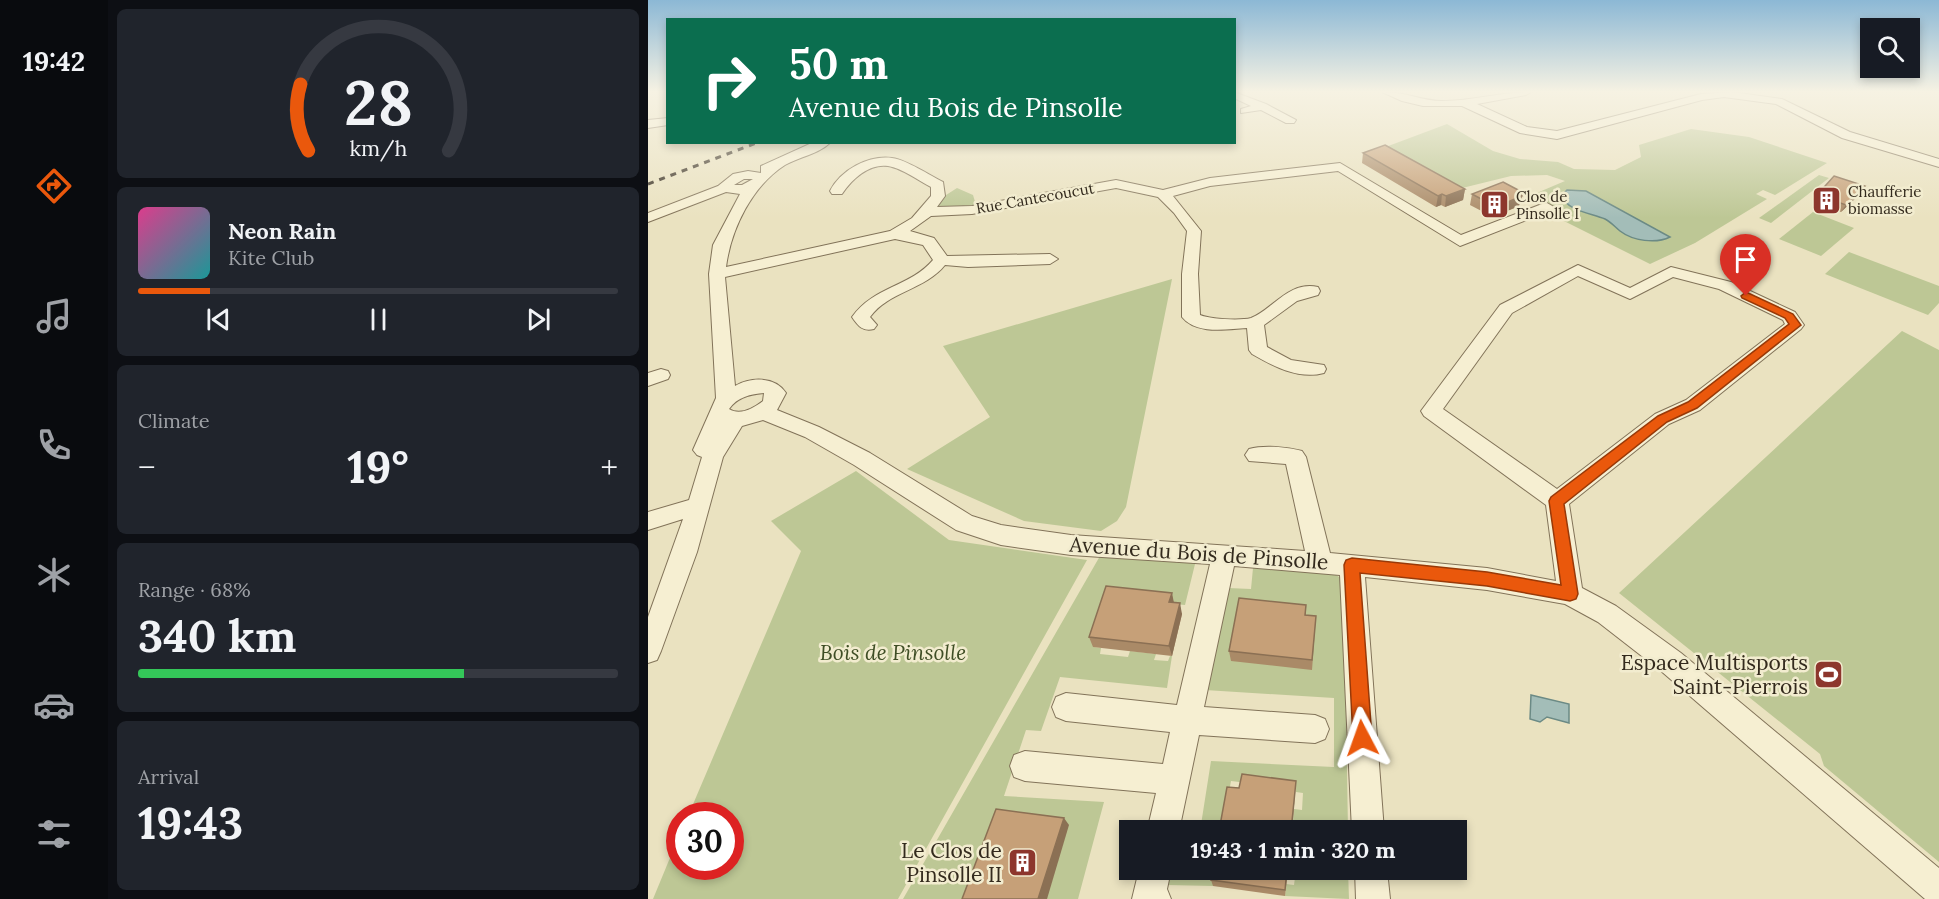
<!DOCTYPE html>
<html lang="en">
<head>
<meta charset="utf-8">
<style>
	:root { --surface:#171b24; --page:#20242c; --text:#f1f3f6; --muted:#9ea1a6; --line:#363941; --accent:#ea580c }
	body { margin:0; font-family:Lora,serif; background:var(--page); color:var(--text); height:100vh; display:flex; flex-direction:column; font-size:22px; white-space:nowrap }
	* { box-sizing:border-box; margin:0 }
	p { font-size:20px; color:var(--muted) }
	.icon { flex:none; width:33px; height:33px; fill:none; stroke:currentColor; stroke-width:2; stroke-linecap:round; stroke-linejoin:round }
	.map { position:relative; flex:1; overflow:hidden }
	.sheet { display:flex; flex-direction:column; gap:9px; padding:9px; background:#0d0f14; width:540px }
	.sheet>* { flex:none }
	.top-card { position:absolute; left:18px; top:18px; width:570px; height:126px; border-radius:0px; box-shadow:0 3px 9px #0003; background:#0b6e4f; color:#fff; overflow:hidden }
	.buttons { position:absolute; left:1212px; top:18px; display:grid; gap:12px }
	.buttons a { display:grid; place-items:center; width:60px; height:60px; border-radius:0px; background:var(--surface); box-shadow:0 3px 9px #0003; font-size:30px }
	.speed { position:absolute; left:18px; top:802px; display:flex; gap:12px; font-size:30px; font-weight:700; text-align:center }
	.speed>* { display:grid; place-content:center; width:78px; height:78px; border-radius:50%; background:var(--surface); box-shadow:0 3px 9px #0003; line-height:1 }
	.speed .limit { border:9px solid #d22; background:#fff; color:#111 }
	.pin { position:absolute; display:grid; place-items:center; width:51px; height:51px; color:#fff; margin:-62px -26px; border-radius:50% 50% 50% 0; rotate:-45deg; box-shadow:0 0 6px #0007 }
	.pin .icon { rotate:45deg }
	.me { position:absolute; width:66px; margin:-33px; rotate:356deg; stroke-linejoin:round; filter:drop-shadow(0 0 4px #0008) }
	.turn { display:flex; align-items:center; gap:21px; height:126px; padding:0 24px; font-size:27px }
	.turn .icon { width:78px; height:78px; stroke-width:2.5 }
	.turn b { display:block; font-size:42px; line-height:51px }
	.big { font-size:45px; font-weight:800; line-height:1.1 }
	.sheet .widget { flex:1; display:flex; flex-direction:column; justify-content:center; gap:9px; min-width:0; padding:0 21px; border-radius:9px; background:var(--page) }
	.sheet .dial { align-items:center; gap:0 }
	.dial svg { height:156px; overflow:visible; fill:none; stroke:var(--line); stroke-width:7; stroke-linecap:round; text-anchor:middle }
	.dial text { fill:var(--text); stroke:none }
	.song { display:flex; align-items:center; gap:18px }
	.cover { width:72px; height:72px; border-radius:9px; background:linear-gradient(135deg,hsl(330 70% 55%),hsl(180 70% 35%)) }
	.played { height:6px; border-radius:3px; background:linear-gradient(90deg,var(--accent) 15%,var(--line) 15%) }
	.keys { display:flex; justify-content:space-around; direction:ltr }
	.heat { display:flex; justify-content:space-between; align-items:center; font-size:33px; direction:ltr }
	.charge { height:9px; border-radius:4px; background:linear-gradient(90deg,#34c759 68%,var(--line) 0) }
	.trip { position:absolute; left:471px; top:820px; width:348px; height:60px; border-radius:0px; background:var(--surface); box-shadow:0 3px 9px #0003; font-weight:800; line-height:60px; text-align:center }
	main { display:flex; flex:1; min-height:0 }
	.tabs { display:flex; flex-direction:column; width:108px; justify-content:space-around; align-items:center; background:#090b0e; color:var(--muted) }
	.tabs .icon { width:42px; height:42px }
	.tabs .on { color:var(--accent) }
	.tabs b { font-size:27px; color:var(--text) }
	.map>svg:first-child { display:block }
	.green { fill:#bdc795 }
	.water { fill:#a3bdb8; stroke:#6b8a85; stroke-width:1.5 }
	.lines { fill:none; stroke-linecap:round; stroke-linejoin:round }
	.minor-casing { stroke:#827359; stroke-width:2 }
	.minor { fill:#f6efd2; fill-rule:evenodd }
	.rail { stroke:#332a1d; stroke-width:3; stroke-dasharray:6 6; stroke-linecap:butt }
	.wall { fill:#aa8a67 }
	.shaded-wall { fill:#8b7054 }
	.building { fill:#c6a078; stroke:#8b7054; stroke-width:1.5 }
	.route { fill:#ea580c; stroke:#983908; stroke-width:1.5 }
	.labels { text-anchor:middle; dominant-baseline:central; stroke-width:5; stroke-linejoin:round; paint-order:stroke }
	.far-poi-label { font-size:15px; fill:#332a1d; stroke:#f2eccf; text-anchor:start }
	.far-street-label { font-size:15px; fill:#332a1d; stroke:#f2eccf }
	.near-street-label { font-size:21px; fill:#332a1d; stroke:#f2eccf }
	.near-park-label { font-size:21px; font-style:italic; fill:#3f4e25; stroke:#f2eccf }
	.near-poi-label { font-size:21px; fill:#332a1d; stroke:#f2eccf; text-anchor:end }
</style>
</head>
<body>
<main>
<nav class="tabs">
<b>19:42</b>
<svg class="icon on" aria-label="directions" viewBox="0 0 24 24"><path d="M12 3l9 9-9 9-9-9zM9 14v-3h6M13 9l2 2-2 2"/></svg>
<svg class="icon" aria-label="music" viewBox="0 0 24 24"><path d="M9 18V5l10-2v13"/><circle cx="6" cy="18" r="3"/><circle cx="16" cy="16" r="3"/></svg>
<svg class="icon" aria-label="phone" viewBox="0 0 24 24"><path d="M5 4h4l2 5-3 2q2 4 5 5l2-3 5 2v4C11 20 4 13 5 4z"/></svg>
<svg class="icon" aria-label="climate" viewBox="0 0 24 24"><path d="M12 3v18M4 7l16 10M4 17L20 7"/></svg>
<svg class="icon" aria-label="car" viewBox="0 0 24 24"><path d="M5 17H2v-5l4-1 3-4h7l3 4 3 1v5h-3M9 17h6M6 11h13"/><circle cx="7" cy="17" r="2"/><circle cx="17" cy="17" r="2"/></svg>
<svg class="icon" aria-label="filters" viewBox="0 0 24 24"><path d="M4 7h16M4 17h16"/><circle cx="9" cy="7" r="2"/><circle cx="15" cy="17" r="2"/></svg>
</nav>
<section class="sheet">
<div class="widget dial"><svg viewBox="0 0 100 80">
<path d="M14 69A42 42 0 1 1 86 69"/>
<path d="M14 69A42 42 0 0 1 10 35" stroke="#ea580c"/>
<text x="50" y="56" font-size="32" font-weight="700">28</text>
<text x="50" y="72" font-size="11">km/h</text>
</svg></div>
<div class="widget">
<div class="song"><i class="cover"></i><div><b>Neon Rain</b><p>Kite Club</p></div></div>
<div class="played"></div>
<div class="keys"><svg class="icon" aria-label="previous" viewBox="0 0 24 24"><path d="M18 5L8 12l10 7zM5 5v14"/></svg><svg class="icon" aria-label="pause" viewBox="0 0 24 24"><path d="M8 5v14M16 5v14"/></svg><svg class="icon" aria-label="next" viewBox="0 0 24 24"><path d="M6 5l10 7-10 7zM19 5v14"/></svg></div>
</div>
<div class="widget"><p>Climate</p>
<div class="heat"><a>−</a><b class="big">19°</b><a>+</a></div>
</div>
<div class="widget"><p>Range · 68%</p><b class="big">340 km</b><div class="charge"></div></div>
<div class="widget"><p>Arrival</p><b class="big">19:43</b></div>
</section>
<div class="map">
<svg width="1291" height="899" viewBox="0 0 1291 899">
	<rect width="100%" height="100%" fill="#eae2c0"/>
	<g class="green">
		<polygon points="799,124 845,151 872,159 910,162 926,169 967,170 993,157 991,145 1043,129 1101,137 1179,163 1127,195 1115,190 1108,194 1119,199 1047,243 1002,264 896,211 907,207 884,195 917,181 899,175 863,176 806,190 727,151"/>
		<polygon points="1171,175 1181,178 1123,223 1111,218"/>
		<path d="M309 188 325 195 328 205C316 207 300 213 289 206L295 197Z"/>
		<polygon points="1165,212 1206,228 1173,256 1131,239"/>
		<polygon points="1201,252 1291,286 1291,303 1280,315 1177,274"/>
		<polygon points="524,279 478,507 469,521 453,531 376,521 259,469 342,417 295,346"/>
		<polygon points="1254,331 1291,350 1291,862 1176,766 1172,754 971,593"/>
		<polygon points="208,471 301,540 439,560 250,899 5,899 31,836 32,867 82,867 82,816 40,816 153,551 123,521"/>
		<polygon points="452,556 548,560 537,605 486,600 446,647 453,648 452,654 480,657 482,651 508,654 506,660 520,661 522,656 524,656 519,688 412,677 393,731 378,730 356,796 456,802 430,899 255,899"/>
		<polygon points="605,568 684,572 694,579 696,590 700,831 644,831 646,809 654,810 655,793 648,792 648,789 583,781 574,831 552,831 563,761 686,767 686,698 557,690 580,588 603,589"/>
		<polygon points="520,870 568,870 565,886 519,885"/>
		<polygon points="648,870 700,870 701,899 637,896 638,884 646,885"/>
	</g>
	<g class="water">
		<path d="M919 190 938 191 1022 237C1008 244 985 241 972 231 967 227 963 222 957 219 943 213 918 211 914 195Z"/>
		<polygon points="883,695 921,704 921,723 899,717 892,722 882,719"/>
	</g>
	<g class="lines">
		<defs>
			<g id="minor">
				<polygon points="586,92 618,104 648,120 646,123 638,123 613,110 593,113 593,109 603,106 586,98"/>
				<path d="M734 92C755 91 774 101 794 101 825 101 853 92 883 92L878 95 829 104 879 127 909 131 1053 94 1084 92 1134 99 1202 132 1291 159V167L1194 138 1128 104 1076 97 1054 100 909 139 872 133 814 106H775L754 101Z"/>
				<polygon points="20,118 20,125 0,128 0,120"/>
				<path d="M166 142H183C171 154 151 157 137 165 104 186 83 229 78 267L242 231 264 218 283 196V187C271 181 254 168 240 166 221 163 203 180 194 194H184L182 191C193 170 220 155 244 158 259 160 281 175 295 182L297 196 289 207 324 206 468 180 515 190 562 178 692 163 813 235 894 204 899 203 906 207 904 210 812 246 690 171 562 186 525 196 553 231 550 274 552 315C561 319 592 321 603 318 623 311 641 280 670 287L672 291 670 295 649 301 616 325 619 347 643 360 676 365 678 369 676 373C650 380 625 366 604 354L601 350 599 328C579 329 548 335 534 317V274L539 231 526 213 510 197 468 188 324 214 283 216 262 231 286 238 299 256 402 254 410 259 402 264 320 267 297 265C277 290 241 291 222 317L229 325 226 329C215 332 210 326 204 317 226 286 262 287 285 260L275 245 247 239 77 277 87 386C103 377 127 376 138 393L129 410 171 427 222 453 324 516 353 525 423 535 657 551 638 464 601 461 597 455 601 449C616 445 639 447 654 451L658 457 682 553 839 568 908 581 898 505 776 416 773 411 852 305 930 265 982 288 1023 267 1083 282 1147 312 1156 325 1153 329 1052 410 1021 424 921 504 934 588 968 606 1033 653 1291 868V899H1277L1013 671 950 622 917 604 839 590 717 577 736 831H704L692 575 586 566 556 707 667 715 677 719 681 729 677 739 667 743 551 735 531 831H499L508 793 377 781 366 777 362 766 366 755 377 751 515 764 522 732 418 721 408 717 404 707 408 697 418 693 529 705 562 564 423 555 353 545 308 530 206 465 157 437 115 420 94 426 75 457 49 552 13 651 9 660 0 663V617L35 519 0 530V512L41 500 54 457 49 455 45 450 68 398 61 274 65 245 92 194 78 192 0 222V213L70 186 85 174 100 171 113 173V166ZM96 179H105L94 185H86ZM930 276 982 299 1025 277 1071 289 1135 320 1137 324 1038 400 1007 414 909 489 795 409 864 313ZM116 393 115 401C106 408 92 416 81 409 89 397 103 394 116 393Z"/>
				<polygon points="13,369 20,371 22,375 20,379 0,386 0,373"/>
				<polygon points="491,870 523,870 519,889 523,899 484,899"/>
				<polygon points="707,870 739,870 742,899 708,899"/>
			</g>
		</defs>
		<use href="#minor" class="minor-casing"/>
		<use href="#minor" class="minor"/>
		<polyline class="rail" points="0,184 111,142"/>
	</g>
	<g class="wall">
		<polygon points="715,153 817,189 815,200 797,207 793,205 788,207 714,163"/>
		<polygon points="1217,186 1213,193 1193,212 1165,202 1169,195"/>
		<polygon points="874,192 873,195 874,196 871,206 845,217 822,205 824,194"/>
		<polygon points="526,603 534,614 524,656 445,647 441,637"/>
		<polygon points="658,605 658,615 668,616 664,670 583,661 581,651"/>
		<polygon points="640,870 637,896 565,886 563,880"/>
	</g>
	<g class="shaded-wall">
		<polygon points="1217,186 1213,193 1193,212 1198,205"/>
		<polygon points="817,189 815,200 797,207 798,196"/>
		<polygon points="874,192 873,196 874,196 871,206 845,217 848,207 869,193"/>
		<polygon points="794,194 793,205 788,207 790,196"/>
		<polygon points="524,593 526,603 521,602"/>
		<polygon points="532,603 534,614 524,656 521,646"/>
		<polygon points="648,781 644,831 643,831"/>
		<polygon points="416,818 421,825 399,899 390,899"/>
	</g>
	<g class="building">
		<polygon points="737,145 817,189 798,196 794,194 790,196 715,153"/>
		<polygon points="1186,176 1217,186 1198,205 1169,195"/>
		<polygon points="855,182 874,192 869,193 874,196 848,207 824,194"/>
		<polygon points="458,586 524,593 521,602 532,603 521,646 441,637"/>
		<polygon points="591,598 658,605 657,615 668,616 664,660 581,651"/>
		<polygon points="594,774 648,781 643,831 571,831 579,787 591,788"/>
		<polygon points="348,809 416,818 390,899 314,899"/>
		<polygon points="565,870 639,870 637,890 563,880"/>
	</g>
	<linearGradient id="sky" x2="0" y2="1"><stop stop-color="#8cb8d5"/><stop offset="0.42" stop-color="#f6f2e3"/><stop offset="1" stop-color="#f6f2e3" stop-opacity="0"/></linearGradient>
	<rect width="1291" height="218" fill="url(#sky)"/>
	<polygon class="route" points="1098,292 1145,314 1153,325 1049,408 1019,422 916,504 930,594 928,599 922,601 839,586 712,573 724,738 721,745 714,748 708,745 705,738 696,565 698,560 704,558 839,572 913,585 901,501 903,497 1010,416 1040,402 1141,324 1137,318 1094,298 1093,296"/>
	<defs>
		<symbol id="building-square" viewBox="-11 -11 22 22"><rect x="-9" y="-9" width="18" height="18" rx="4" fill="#8d362d" stroke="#f2eccf"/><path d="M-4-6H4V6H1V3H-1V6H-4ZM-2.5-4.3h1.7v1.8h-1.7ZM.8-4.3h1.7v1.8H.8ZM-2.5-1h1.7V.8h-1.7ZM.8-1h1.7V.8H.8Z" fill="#fff"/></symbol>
		<symbol id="stadium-square" viewBox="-11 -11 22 22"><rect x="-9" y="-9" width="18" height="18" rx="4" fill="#8d362d" stroke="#f2eccf"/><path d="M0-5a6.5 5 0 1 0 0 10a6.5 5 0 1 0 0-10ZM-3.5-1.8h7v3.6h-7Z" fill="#fff"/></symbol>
	</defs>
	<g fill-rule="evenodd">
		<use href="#building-square" x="1162" y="184" width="33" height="33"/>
		<use href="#building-square" x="830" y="188" width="33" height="33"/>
		<use href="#stadium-square" x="1164" y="658" width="33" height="33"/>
		<use href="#building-square" x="358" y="846" width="33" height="33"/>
	</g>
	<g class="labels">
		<g class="far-poi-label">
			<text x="1200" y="191">Chaufferie<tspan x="1200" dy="17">biomasse</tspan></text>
			<text x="868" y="196">Clos de<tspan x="868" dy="17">Pinsolle I</tspan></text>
		</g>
		<g class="far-street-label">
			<text transform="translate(387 198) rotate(-10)">Rue Cantecoucut</text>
		</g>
		<g class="near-street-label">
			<text transform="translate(551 553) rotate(4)">Avenue du Bois de Pinsolle</text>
		</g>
		<g class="near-park-label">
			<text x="245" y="652">Bois de Pinsolle</text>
		</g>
		<g class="near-poi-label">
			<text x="1160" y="662">Espace Multisports<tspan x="1160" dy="24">Saint-Pierrois</tspan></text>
			<text x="354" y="850">Le Clos de<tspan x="354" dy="24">Pinsolle II</tspan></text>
		</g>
	</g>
</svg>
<div class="buttons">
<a><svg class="icon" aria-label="search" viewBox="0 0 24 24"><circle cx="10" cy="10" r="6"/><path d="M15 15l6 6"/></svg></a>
</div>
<div class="speed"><div class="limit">30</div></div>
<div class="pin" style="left:1098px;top:296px;background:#d93025"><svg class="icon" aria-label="arrive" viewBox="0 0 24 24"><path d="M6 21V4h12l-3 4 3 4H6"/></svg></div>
<svg class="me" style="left:714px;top:738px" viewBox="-20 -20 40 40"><path d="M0-17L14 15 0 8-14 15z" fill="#ea580c" stroke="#fff" stroke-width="4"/></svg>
<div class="trip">19:43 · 1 min · 320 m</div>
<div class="top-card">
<div class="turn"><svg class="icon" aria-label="right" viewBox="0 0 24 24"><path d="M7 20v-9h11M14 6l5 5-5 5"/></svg><div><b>50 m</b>Avenue du Bois de Pinsolle</div></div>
</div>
</div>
</main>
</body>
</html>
